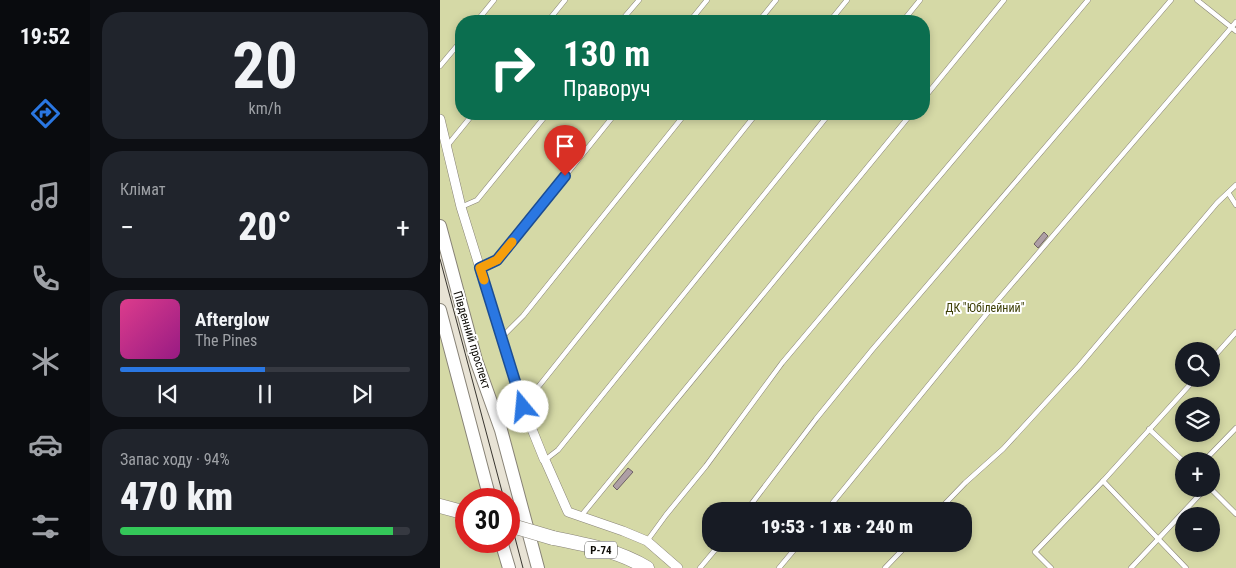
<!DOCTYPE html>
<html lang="uk">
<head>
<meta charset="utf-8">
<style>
	:root { --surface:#171b24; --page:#20242c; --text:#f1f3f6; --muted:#9ea1a6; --line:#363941; --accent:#2a77e2 }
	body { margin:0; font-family:"Roboto Condensed",sans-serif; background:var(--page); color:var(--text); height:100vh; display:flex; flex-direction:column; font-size:19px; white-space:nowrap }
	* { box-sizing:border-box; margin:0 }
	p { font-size:16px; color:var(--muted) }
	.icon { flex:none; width:28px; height:28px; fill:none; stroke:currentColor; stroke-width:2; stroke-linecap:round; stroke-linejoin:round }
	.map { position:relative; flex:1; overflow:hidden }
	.details { display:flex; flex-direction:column; gap:12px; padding:12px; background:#0d0f14; width:350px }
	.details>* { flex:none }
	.top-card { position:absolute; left:15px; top:15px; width:475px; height:105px; border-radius:20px; box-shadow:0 2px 8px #0003; background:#0b6e4f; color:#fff; overflow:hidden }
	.fabs { position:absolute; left:735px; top:342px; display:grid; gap:10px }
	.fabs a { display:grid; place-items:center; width:45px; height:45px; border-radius:50%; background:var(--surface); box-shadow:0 2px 8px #0003; font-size:25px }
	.speed { position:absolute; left:15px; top:488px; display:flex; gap:10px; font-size:25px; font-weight:700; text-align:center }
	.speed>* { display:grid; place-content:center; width:65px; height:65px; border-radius:50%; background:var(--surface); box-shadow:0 2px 8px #0003; line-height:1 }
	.speed .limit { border:8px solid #d22; background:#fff; color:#111 }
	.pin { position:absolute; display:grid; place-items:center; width:42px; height:42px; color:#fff; margin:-51px -21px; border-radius:50% 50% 50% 0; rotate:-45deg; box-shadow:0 0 5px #0007 }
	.pin .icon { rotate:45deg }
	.me { position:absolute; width:55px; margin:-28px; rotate:343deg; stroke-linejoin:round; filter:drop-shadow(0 0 4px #0008) }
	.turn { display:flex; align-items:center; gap:18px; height:105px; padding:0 25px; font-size:22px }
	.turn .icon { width:65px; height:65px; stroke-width:2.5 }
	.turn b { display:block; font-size:35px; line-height:42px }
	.big { font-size:38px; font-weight:800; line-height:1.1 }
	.details .tile { flex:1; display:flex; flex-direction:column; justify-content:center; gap:8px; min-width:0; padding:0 18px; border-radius:20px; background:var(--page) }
	.details .dial { align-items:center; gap:0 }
	.dial b { font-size:65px; line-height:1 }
	.song { display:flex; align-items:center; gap:15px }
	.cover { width:60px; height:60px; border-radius:8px; background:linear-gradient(135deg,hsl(330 70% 55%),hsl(310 70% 35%)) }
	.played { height:5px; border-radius:2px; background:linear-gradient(90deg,var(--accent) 50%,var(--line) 50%) }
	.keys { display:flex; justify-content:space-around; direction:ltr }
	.heat { display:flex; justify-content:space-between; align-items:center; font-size:28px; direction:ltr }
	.charge { height:8px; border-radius:4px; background:linear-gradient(90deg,#34c759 94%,var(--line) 0) }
	.trip { position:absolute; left:262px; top:502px; width:270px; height:50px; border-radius:20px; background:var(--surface); box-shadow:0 2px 8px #0003; font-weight:800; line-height:50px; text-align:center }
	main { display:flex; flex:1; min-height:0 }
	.tab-bar { display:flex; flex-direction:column; width:90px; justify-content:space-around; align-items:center; background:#090b0e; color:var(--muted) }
	.tab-bar .icon { width:35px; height:35px }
	.tab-bar .current { color:var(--accent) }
	.tab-bar b { font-size:22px; color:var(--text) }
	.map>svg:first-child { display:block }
	.green { fill:#d5d9a6; fill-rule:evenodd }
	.building { fill:#ae9fa5; stroke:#6e6065 }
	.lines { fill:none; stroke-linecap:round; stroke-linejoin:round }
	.lane-casing { stroke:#888377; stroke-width:5.5 }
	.street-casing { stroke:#888377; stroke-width:10 }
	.secondary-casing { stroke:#888377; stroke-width:14 }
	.primary-casing { stroke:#888377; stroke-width:15 }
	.lane { stroke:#fff; stroke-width:4.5 }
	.street { stroke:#fff; stroke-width:9 }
	.secondary { stroke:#fff; stroke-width:12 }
	.primary { stroke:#fff; stroke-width:14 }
	.tram { stroke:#38352f; stroke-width:1 }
	.primary-bridge-casing { stroke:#888377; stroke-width:15; stroke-linecap:butt }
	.primary-bridge { stroke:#fff; stroke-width:14 }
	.route-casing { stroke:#1b4d93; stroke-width:12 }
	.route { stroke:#2a77e2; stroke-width:9 }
	.slow { stroke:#f59e0b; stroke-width:9 }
	.labels { text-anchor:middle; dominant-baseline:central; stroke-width:4; stroke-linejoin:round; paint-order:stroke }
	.shield { fill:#fff; stroke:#575652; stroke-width:1 }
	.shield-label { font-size:11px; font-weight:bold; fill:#0f0d08 }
	.park-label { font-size:12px; fill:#3d3f06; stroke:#fff }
	.street-label { font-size:12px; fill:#0f0d08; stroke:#fff }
</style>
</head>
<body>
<main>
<nav class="tab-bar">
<b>19:52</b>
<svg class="icon current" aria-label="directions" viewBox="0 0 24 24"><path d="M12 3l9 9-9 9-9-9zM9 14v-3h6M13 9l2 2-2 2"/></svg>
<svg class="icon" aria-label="music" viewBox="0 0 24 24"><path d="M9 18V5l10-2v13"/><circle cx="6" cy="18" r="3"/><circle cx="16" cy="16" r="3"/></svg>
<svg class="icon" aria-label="phone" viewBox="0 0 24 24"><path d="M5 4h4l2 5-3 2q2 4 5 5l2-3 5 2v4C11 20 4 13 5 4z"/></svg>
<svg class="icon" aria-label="climate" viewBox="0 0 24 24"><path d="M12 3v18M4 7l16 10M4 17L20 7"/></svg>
<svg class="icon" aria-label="car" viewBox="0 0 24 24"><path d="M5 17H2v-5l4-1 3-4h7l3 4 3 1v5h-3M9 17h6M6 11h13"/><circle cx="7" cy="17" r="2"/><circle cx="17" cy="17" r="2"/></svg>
<svg class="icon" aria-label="filters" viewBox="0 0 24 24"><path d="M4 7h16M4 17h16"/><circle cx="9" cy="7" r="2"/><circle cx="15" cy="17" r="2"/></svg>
</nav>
<section class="details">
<div class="tile dial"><b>20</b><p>km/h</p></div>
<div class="tile"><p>Клімат</p>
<div class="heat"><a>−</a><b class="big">20°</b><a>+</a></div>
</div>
<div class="tile">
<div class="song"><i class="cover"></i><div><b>Afterglow</b><p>The Pines</p></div></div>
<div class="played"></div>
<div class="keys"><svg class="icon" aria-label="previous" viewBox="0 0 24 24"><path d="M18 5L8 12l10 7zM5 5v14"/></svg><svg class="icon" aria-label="pause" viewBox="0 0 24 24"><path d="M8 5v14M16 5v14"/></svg><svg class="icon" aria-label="next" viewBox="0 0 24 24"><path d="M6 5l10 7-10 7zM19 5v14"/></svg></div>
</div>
<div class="tile"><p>Запас ходу · 94%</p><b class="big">470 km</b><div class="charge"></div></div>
</section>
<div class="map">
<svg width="796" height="568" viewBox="0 0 796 568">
	<rect width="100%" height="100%" fill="#e8e3d5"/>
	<g class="green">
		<path d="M0 0H796V568H98L0 226ZM21 21H484V114H21ZM744 351H771V379H744ZM744 406H771V434H744ZM744 461H771V489H744ZM271 511H524V544H271ZM744 516H771V544H744Z"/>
		<polygon points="0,310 49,499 26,499 26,541 61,541 68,568 0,568"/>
	</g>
	<g class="building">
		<polygon points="604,232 608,236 598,248 594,244"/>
		<polygon points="188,468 193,472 177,490 173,486"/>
	</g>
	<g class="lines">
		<defs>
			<g id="lane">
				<polyline points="757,0 796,31"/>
				<polyline points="37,21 54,0"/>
				<polyline points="108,21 125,0"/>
				<polyline points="181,21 199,0"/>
				<polyline points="250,21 267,0"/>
				<polyline points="319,21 336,0"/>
				<polyline points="390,21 407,0"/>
				<polyline points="463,21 480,0"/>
				<polyline points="0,66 21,41"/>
				<polyline points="484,98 564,0"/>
				<polyline points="7,146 33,114"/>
				<polyline points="789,194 796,205"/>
				<polyline points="21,207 37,200 107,114"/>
				<polyline points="40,268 57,260 63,253 175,114"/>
				<polyline points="62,337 83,316 245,114"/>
				<polyline points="771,360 796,332"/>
				<polyline points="83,406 316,114"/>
				<polyline points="709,429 744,462"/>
				<polyline points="105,460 118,450 389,114"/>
				<polyline points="764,461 796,428"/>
				<polyline points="663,481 746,568"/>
				<polyline points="771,489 796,514"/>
				<polyline points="306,511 376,419 432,350 731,0"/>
				<polyline points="386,511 558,300 796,22"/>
				<polyline points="498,511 525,483 563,449 639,366 777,203 796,185"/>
				<polyline points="141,516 471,114"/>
				<polyline points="207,541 226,515 266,466 342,363 648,0"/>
				<polyline points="260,568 280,544"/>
				<polyline points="339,568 359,544"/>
				<polyline points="445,568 468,544"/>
				<polyline points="611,568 595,552 663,481 755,379"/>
				<polyline points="691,568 765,489"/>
			</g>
			<g id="street">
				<polyline points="0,119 21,207 83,407 104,459"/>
				<polyline points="105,460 128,512 183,531 207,541 238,568"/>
			</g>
			<g id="secondary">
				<polyline points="0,226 36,360 61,430 98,568"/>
				<polyline points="0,310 50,499"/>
				<polyline points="61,541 69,568"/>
			</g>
			<g id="primary">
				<polyline points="0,506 26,513"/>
				<path d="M113 538C144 544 180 551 207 568"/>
			</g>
		</defs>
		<use href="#lane" class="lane-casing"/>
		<use href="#street" class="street-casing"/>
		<use href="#secondary" class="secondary-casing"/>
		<use href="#primary" class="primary-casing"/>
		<use href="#lane" class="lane"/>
		<use href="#street" class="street"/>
		<use href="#secondary" class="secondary"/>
		<use href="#primary" class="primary"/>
		<g class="tram">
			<polyline points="0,259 64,499"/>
			<polyline points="69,515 83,568"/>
		</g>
		<defs>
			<polyline id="primary-bridge" points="69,525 113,538"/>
		</defs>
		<use href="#primary-bridge" class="primary-bridge-casing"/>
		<use href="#primary-bridge" class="primary-bridge"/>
	</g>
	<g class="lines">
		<defs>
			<polyline id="route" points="83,407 40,268 57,260 125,176"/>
		</defs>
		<use href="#route" class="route-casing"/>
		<use href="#route" class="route"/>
		<polyline class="slow" points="44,280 40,268 57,260 72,242"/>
	</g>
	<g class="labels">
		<rect class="shield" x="145" y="541.5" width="32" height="17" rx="4"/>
		<g class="shield-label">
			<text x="161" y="550">Р-74</text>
		</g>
		<g class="park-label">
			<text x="545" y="308">ДК "Юбілейний"</text>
		</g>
		<g class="street-label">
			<text transform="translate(32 340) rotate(73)">Південний проспект</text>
		</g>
	</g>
</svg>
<div class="fabs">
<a><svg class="icon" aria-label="search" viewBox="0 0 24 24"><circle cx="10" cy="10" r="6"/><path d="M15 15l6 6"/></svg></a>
<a><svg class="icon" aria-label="layers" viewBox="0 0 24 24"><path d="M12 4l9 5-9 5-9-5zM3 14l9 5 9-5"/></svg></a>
<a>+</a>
<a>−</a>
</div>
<div class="speed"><div class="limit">30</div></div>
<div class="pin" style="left:125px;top:176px;background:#d93025"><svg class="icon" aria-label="arrive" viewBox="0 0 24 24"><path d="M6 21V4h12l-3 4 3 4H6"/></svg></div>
<svg class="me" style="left:83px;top:407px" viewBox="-20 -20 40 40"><circle r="19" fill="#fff"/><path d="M0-13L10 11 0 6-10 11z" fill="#2a77e2"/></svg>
<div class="trip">19:53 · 1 хв · 240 m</div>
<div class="top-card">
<div class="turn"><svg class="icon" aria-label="right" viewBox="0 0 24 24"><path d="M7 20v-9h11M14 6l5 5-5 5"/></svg><div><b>130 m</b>Праворуч</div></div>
</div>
</div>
</main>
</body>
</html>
